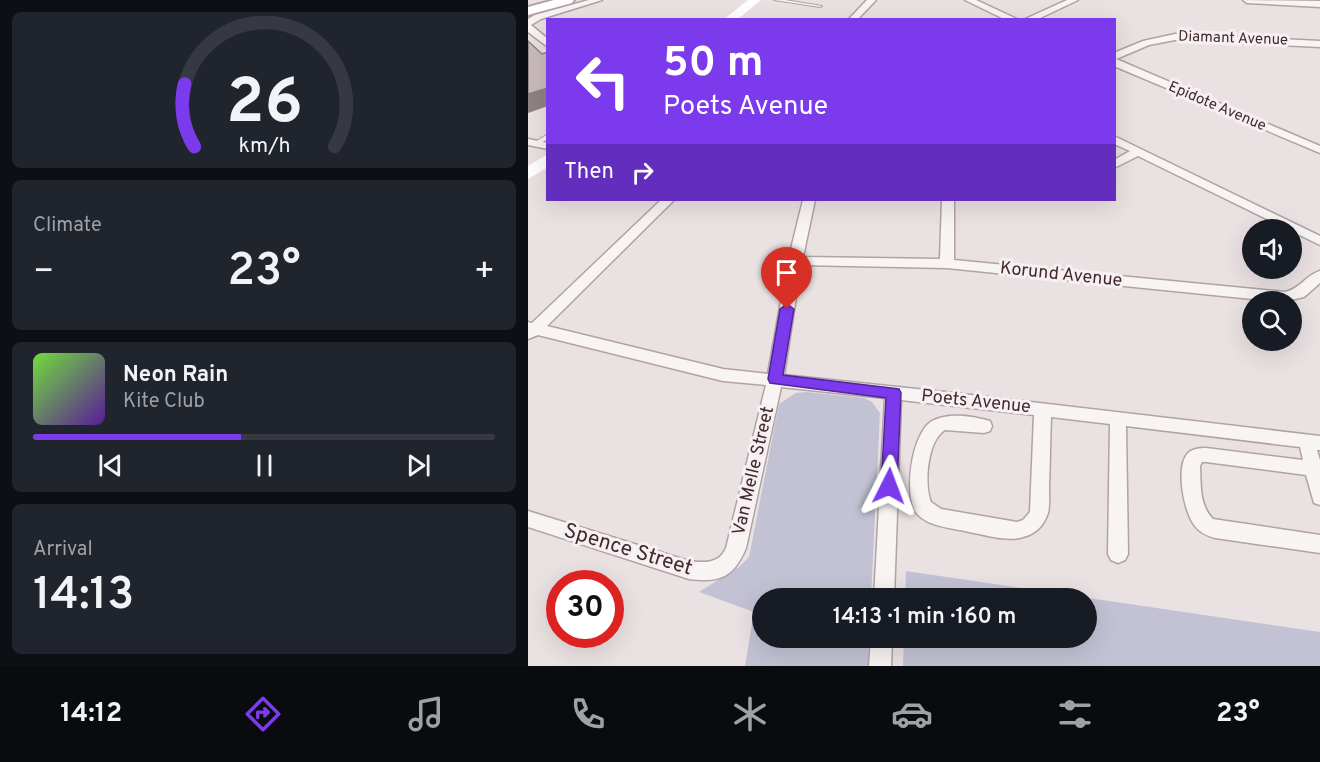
<!DOCTYPE html>
<html lang="en">
<head>
<meta charset="utf-8">
<style>
	:root { --surface:#171b24; --page:#20242c; --text:#f1f3f6; --muted:#9ea1a6; --line:#363941; --accent:#7c3aed }
	body { margin:0; font-family:Overpass,sans-serif; background:var(--page); color:var(--text); height:100vh; display:flex; flex-direction:column; font-size:22px; white-space:nowrap }
	* { box-sizing:border-box; margin:0 }
	p { font-size:20px; color:var(--muted) }
	.icon { flex:none; width:33px; height:33px; fill:none; stroke:currentColor; stroke-width:2; stroke-linecap:round; stroke-linejoin:round }
	.map { position:relative; flex:1; overflow:hidden }
	.details { display:flex; flex-direction:column; gap:12px; padding:12px; background:#0d0f14; width:528px }
	.details>* { flex:none }
	.top-card { position:absolute; left:18px; top:18px; width:570px; height:183px; border-radius:0px; box-shadow:0 6px 24px #0002; background:#7c3aed; color:#fff; overflow:hidden }
	.fabs { position:absolute; left:714px; top:219px; display:grid; gap:12px }
	.fabs a { display:grid; place-items:center; width:60px; height:60px; border-radius:50%; background:var(--surface); box-shadow:0 6px 24px #0002; font-size:30px }
	.speed { position:absolute; left:18px; top:570px; display:flex; gap:12px; font-size:30px; font-weight:700; text-align:center }
	.speed>* { display:grid; place-content:center; width:78px; height:78px; border-radius:50%; background:var(--surface); box-shadow:0 6px 24px #0002; line-height:1 }
	.speed .limit { border:9px solid #d22; background:#fff; color:#111 }
	.pin { position:absolute; display:grid; place-items:center; width:51px; height:51px; color:#fff; margin:-62px -26px; border-radius:50% 50% 50% 0; rotate:-45deg; box-shadow:0 0 6px #0007 }
	.pin .icon { rotate:45deg }
	.me { position:absolute; width:66px; margin:-33px; rotate:3deg; stroke-linejoin:round; filter:drop-shadow(0 0 4px #0008) }
	.turn { display:flex; align-items:center; gap:21px; height:126px; padding:0 18px; font-size:27px }
	.turn .icon { width:78px; height:78px; stroke-width:2.5 }
	.turn b { display:block; font-size:42px; line-height:51px }
	.then { display:flex; align-items:center; height:57px; padding:0 18px; background:#0003; gap:12px; font-size:22px }
	.big { font-size:45px; font-weight:600; line-height:1.1 }
	.details .card { flex:1; display:flex; flex-direction:column; justify-content:center; gap:9px; min-width:0; padding:0 21px; border-radius:9px; background:var(--page) }
	.details .dial { align-items:center; gap:0 }
	.dial svg { height:156px; overflow:visible; fill:none; stroke:var(--line); stroke-width:7; stroke-linecap:round; text-anchor:middle }
	.dial text { fill:var(--text); stroke:none }
	.song { display:flex; align-items:center; gap:18px }
	.cover { width:72px; height:72px; border-radius:9px; background:linear-gradient(135deg,hsl(100 70% 55%),hsl(270 70% 35%)) }
	.played { height:6px; border-radius:3px; background:linear-gradient(90deg,var(--accent) 45%,var(--line) 45%) }
	.keys { display:flex; justify-content:space-around; direction:ltr }
	.heat { display:flex; justify-content:space-between; align-items:center; font-size:33px; direction:ltr }
	.trip { position:absolute; left:224px; top:588px; width:345px; height:60px; border-radius:30px; background:var(--surface); box-shadow:0 6px 24px #0002; font-weight:600; line-height:60px; text-align:center }
	.dock { display:flex; height:96px; justify-content:space-around; align-items:center; background:#090b0e; color:var(--muted) }
	.dock .icon { width:42px; height:42px }
	.dock .selected { color:var(--accent) }
	.dock b { font-size:27px; color:var(--text) }
	main { display:flex; flex:1; min-height:0 }
	.map>svg:first-child { display:block }
	.green { fill:#c2c2d4 }
	.lines { fill:none; stroke-linecap:round; stroke-linejoin:round }
	.lane-casing { stroke:#b1a2a4; stroke-width:2 }
	.street-casing { stroke:#b1a2a4; stroke-width:3 }
	.primary-casing { stroke:#b6a0a4; stroke-width:4 }
	.lane { fill:#f8f4f4; fill-rule:evenodd }
	.street { fill:#f8f4f4; fill-rule:evenodd }
	.secondary { fill:#fff; fill-rule:evenodd }
	.primary { fill:#fff; fill-rule:evenodd }
	.shaded-wall { fill:#8d8384 }
	.building { fill:#cabbbd; stroke:#8d8384; stroke-width:1.5 }
	.route { fill:#7c3aed; stroke:#51269a; stroke-width:1.5 }
	.labels { text-anchor:middle; dominant-baseline:central; stroke-width:6; stroke-linejoin:round; paint-order:stroke }
	.far-street-label { font-size:15px; fill:#42292c; stroke:#f7f0f2 }
	.street-label { font-size:18px; fill:#42292c; stroke:#f7f0f2 }
	.near-street-label { font-size:21px; fill:#42292c; stroke:#f7f0f2 }
</style>
</head>
<body>
<main>
<section class="details">
<div class="card dial"><svg viewBox="0 0 100 80">
<path d="M14 69A42 42 0 1 1 86 69"/>
<path d="M14 69A42 42 0 0 1 9 37" stroke="#7c3aed"/>
<text x="50" y="56" font-size="32" font-weight="700">26</text>
<text x="50" y="72" font-size="11">km/h</text>
</svg></div>
<div class="card"><p>Climate</p>
<div class="heat"><a>−</a><b class="big">23°</b><a>+</a></div>
</div>
<div class="card">
<div class="song"><i class="cover"></i><div><b>Neon Rain</b><p>Kite Club</p></div></div>
<div class="played"></div>
<div class="keys"><svg class="icon" aria-label="previous" viewBox="0 0 24 24"><path d="M18 5L8 12l10 7zM5 5v14"/></svg><svg class="icon" aria-label="pause" viewBox="0 0 24 24"><path d="M8 5v14M16 5v14"/></svg><svg class="icon" aria-label="next" viewBox="0 0 24 24"><path d="M6 5l10 7-10 7zM19 5v14"/></svg></div>
</div>
<div class="card"><p>Arrival</p><b class="big">14:13</b></div>
</section>
<div class="map">
<svg width="792" height="666" viewBox="0 0 792 666">
	<rect width="100%" height="100%" fill="#eae1e2"/>
	<g class="green">
		<polygon points="278,392 336,398 344,402 352,413 343,598 234,598 234,638 341,638 340,666 217,666 226,612 171,592 211,567 221,557 251,404 268,393"/>
		<polygon points="378,571 792,632 792,666 375,666 376,638 558,638 558,598 377,598"/>
	</g>
	<g class="lines">
		<defs>
			<g id="lane">
				<polygon points="246,0 257,0 294,6 292,7"/>
				<polygon points="20,134 20,139 11,144 7,144 7,142"/>
			</g>
			<g id="street">
				<polygon points="61,0 74,0 13,19 3,25 20,39 20,47 0,32 0,19 7,15"/>
				<polygon points="339,0 348,0 329,20 320,20"/>
				<polygon points="437,0 448,0 491,20 478,20"/>
				<polygon points="539,0 550,0 508,20 495,20"/>
				<polygon points="715,0 792,1 792,7 719,3"/>
				<polygon points="647,34 792,41 792,47 647,40 621,45 588,59 792,146 792,153 586,66 586,53 615,41"/>
				<polygon points="586,136 792,236 792,245 610,156 586,168 586,160 602,151 586,144"/>
				<polygon points="0,139 20,143 20,149 0,145"/>
				<path d="M133 200H146L19 326 195 369 240 374 260 261 275 200H287L275 257 412 259 414 200H426V260L757 292C772 289 778 275 792 271V283L776 297 754 302 419 268 273 265 256 375 417 392 792 436V450H789L792 460V505L786 503 778 475 678 462H674L672 466C673 485 671 505 685 519L792 535V553L687 538C680 536 672 533 667 526 656 513 647 467 660 453 664 449 672 448 678 448L775 460 772 447 598 426 600 554 597 560 590 563 583 560 580 554 582 424 523 417C522 440 522 463 521 486 521 494 522 505 520 513 516 525 508 534 495 537 479 542 458 535 441 532 425 528 397 527 387 511 376 491 384 433 404 421 420 412 445 416 462 421L464 426 462 431 456 433 417 430C399 441 396 484 403 502L413 509 489 522 495 520 502 512 506 415 373 400 366 598H346L357 398 253 387 218 548C206 577 192 583 161 579L0 527V511L161 561C176 563 191 564 198 548L238 385 195 381 10 335 0 339V322L4 323Z"/>
				<polygon points="343,638 364,638 363,666 341,666"/>
			</g>
			<polygon id="primary" points="26,0 46,0 44,3 0,15 0,7"/>
		</defs>
		<use href="#lane" class="lane-casing"/>
		<use href="#street" class="street-casing"/>
		<use href="#primary" class="primary-casing"/>
		<use href="#lane" class="lane"/>
		<use href="#street" class="street"/>
		<g class="secondary">
			<polygon points="220,0 233,0 209,20 195,20"/>
			<polygon points="20,154 20,167 0,179 0,166"/>
		</g>
		<use href="#primary" class="primary"/>
	</g>
	<polygon class="shaded-wall" points="20,88 20,106 0,113 0,94"/>
	<polygon class="building" points="0,41 14,54 20,52 20,88 0,94"/>
	<polygon class="route" points="259,304 266,309 255,375 371,389 373,393 369,486 367,491 361,493 355,491 353,486 358,398 242,383 240,379 252,309"/>
	<g class="labels">
		<g class="far-street-label">
			<text transform="translate(705 39) rotate(2)">Diamant Avenue</text>
			<text transform="translate(689 107) rotate(23)">Epidote Avenue</text>
		</g>
		<g class="street-label">
			<text transform="translate(533 275) rotate(6)">Korund Avenue</text>
			<text transform="translate(448 402) rotate(6)">Poets Avenue</text>
			<text transform="translate(226 471) rotate(-77)">Van Melle Street</text>
		</g>
		<g class="near-street-label">
			<text transform="translate(100 550) rotate(17)">Spence Street</text>
		</g>
	</g>
</svg>
<div class="fabs">
<a><svg class="icon" aria-label="sound" viewBox="0 0 24 24"><path d="M4 9h4l5-4v14l-5-4H4zM17 9q2 3 0 6"/></svg></a>
<a><svg class="icon" aria-label="search" viewBox="0 0 24 24"><circle cx="10" cy="10" r="6"/><path d="M15 15l6 6"/></svg></a>
</div>
<div class="speed"><div class="limit">30</div></div>
<div class="pin" style="left:259px;top:309px;background:#d93025"><svg class="icon" aria-label="arrive" viewBox="0 0 24 24"><path d="M6 21V4h12l-3 4 3 4H6"/></svg></div>
<svg class="me" style="left:361px;top:486px" viewBox="-20 -20 40 40"><path d="M0-17L14 15 0 8-14 15z" fill="#7c3aed" stroke="#fff" stroke-width="4"/></svg>
<div class="trip">14:13 · 1 min · 160 m</div>
<div class="top-card">
<div class="turn"><svg class="icon" aria-label="left" viewBox="0 0 24 24"><path d="M17 20v-9H6M10 6l-5 5 5 5"/></svg><div><b>50 m</b>Poets Avenue</div></div>
<div class="then">Then<svg class="icon" aria-label="right" viewBox="0 0 24 24"><path d="M7 20v-9h11M14 6l5 5-5 5"/></svg></div>
</div>
</div>
</main>
<nav class="dock">
<b>14:12</b>
<svg class="icon selected" aria-label="directions" viewBox="0 0 24 24"><path d="M12 3l9 9-9 9-9-9zM9 14v-3h6M13 9l2 2-2 2"/></svg>
<svg class="icon" aria-label="music" viewBox="0 0 24 24"><path d="M9 18V5l10-2v13"/><circle cx="6" cy="18" r="3"/><circle cx="16" cy="16" r="3"/></svg>
<svg class="icon" aria-label="phone" viewBox="0 0 24 24"><path d="M5 4h4l2 5-3 2q2 4 5 5l2-3 5 2v4C11 20 4 13 5 4z"/></svg>
<svg class="icon" aria-label="climate" viewBox="0 0 24 24"><path d="M12 3v18M4 7l16 10M4 17L20 7"/></svg>
<svg class="icon" aria-label="car" viewBox="0 0 24 24"><path d="M5 17H2v-5l4-1 3-4h7l3 4 3 1v5h-3M9 17h6M6 11h13"/><circle cx="7" cy="17" r="2"/><circle cx="17" cy="17" r="2"/></svg>
<svg class="icon" aria-label="filters" viewBox="0 0 24 24"><path d="M4 7h16M4 17h16"/><circle cx="9" cy="7" r="2"/><circle cx="15" cy="17" r="2"/></svg>
<b>23°</b>
</nav>
</body>
</html>
